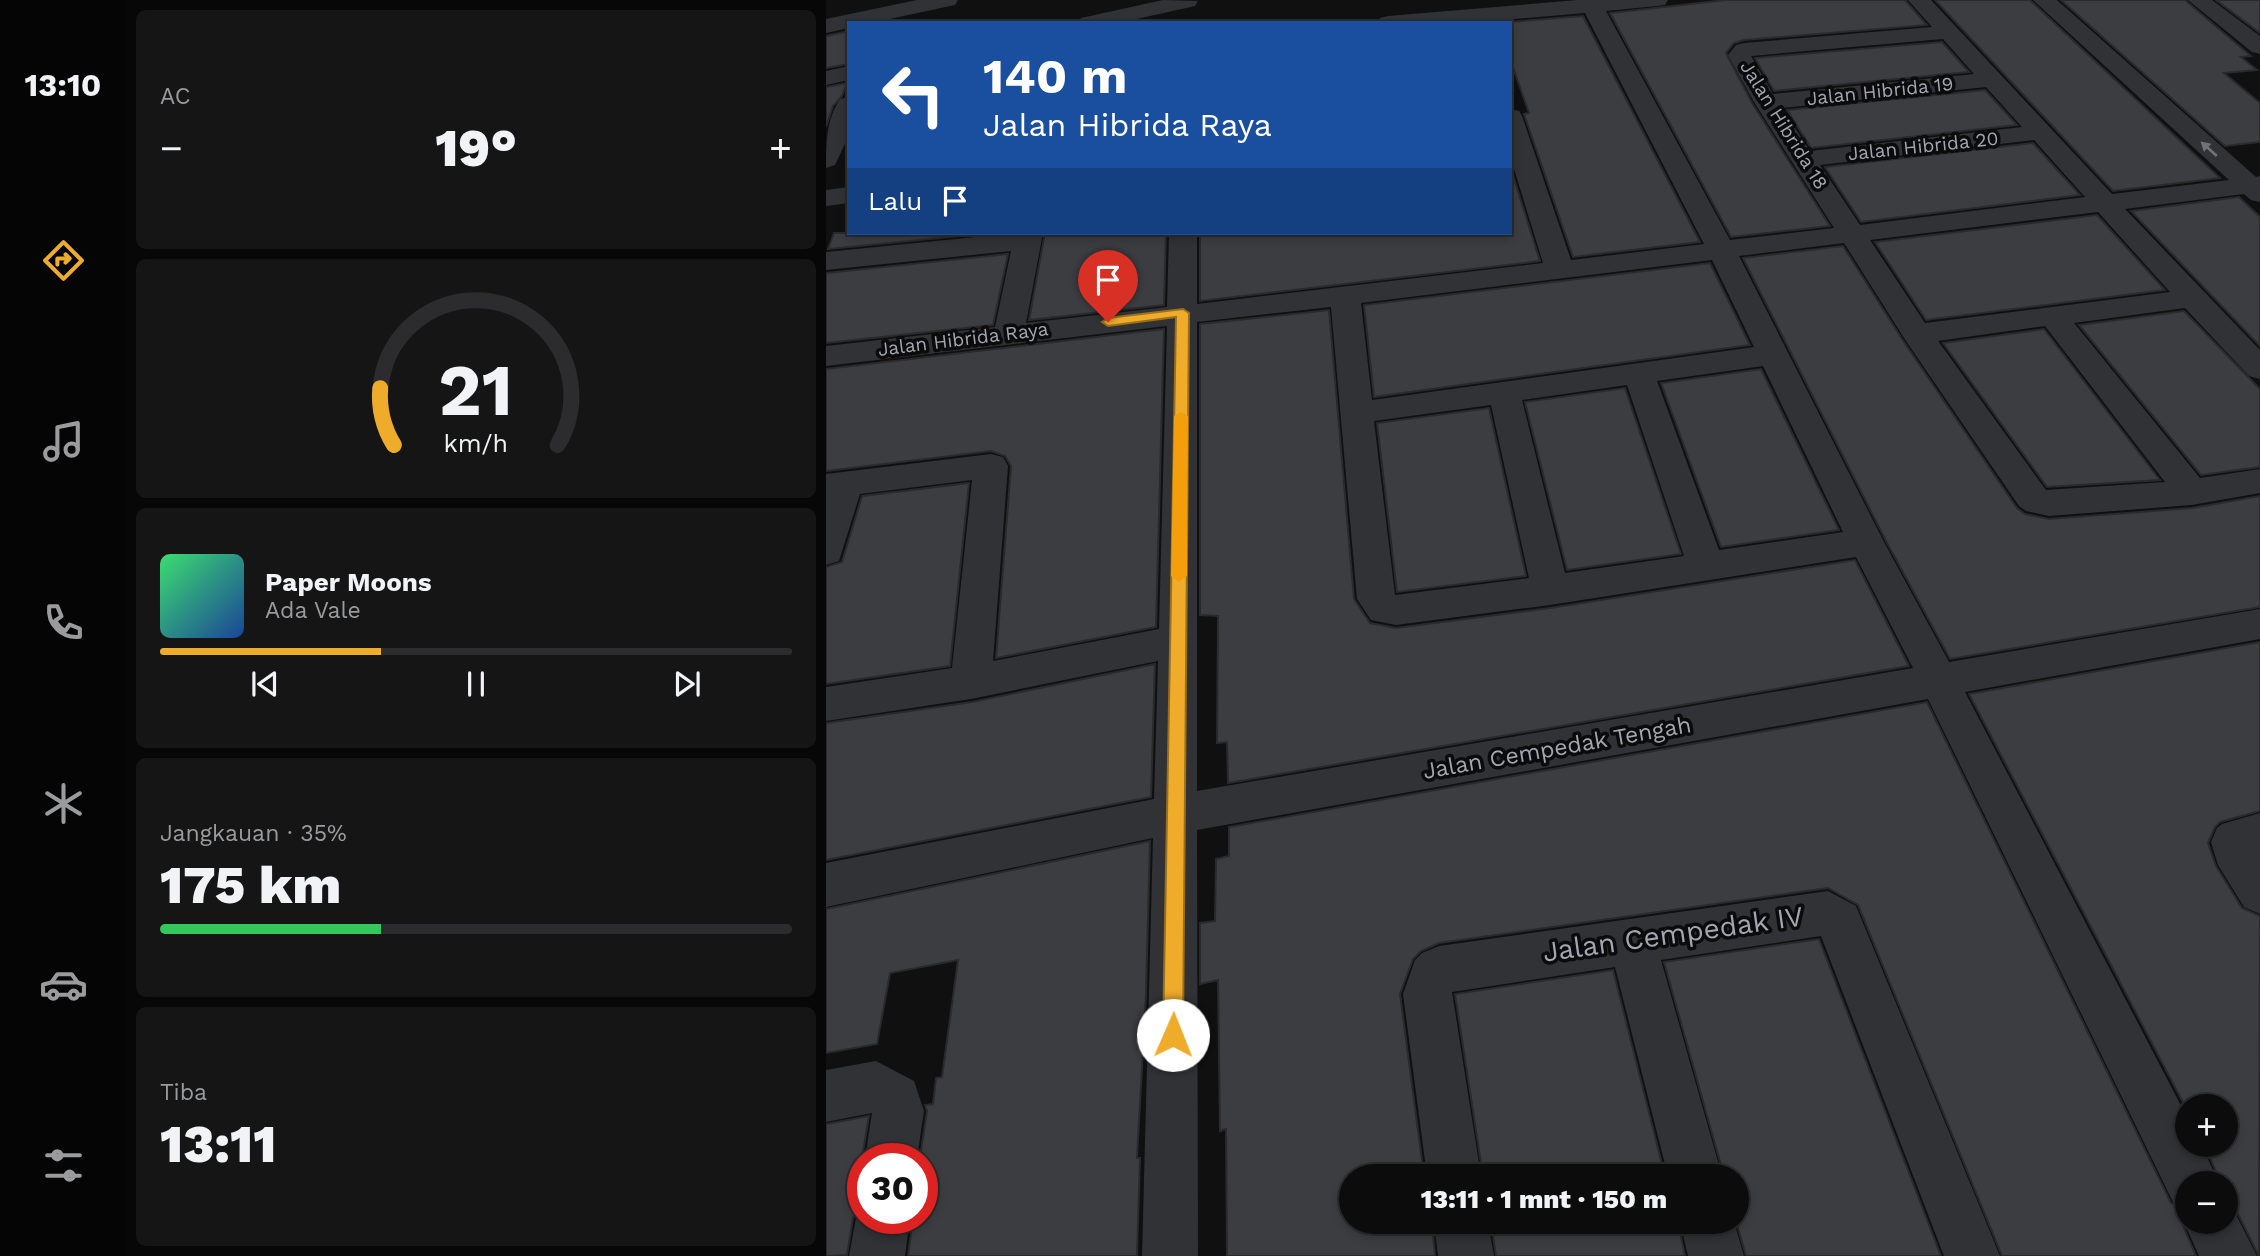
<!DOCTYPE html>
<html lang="id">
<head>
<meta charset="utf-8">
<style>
	:root { --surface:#0c0c0d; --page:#151516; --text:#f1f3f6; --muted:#9a9b9d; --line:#2c2c2e; --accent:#efab2a }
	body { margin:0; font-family:"Work Sans",sans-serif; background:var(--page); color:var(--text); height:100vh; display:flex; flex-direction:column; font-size:26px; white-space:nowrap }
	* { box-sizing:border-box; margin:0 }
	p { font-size:23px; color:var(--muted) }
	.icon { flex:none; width:38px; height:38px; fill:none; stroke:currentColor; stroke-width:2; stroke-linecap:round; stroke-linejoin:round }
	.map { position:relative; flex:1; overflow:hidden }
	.panel { display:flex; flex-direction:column; gap:10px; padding:10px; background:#070707; width:700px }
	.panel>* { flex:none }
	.top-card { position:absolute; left:21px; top:21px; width:665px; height:214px; border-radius:0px; box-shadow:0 4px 10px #0003,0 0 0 2px var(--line); background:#1a4fa0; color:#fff; overflow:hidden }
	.tools { position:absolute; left:1349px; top:1094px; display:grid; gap:14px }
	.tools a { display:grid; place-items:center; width:63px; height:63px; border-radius:50%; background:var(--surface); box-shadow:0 4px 10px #0003,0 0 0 2px var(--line); font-size:35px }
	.speed { position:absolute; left:21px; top:1143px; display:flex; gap:14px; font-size:35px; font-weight:700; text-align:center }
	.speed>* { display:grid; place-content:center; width:91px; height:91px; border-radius:50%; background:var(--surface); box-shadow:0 4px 10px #0003,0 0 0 2px var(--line); line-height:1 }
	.speed .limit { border:10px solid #d22; background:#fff; color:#111 }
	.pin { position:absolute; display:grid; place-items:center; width:60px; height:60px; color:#fff; margin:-72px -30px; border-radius:50% 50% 50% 0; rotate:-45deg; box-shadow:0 0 7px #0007 }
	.pin .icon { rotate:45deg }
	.me { position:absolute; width:77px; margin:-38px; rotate:1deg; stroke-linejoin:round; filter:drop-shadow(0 0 5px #0008) }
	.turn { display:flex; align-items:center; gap:24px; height:147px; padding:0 21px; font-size:32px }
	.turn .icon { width:91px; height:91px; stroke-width:2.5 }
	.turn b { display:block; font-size:49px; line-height:60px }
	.then { display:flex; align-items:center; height:66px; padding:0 21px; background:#0003; gap:14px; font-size:26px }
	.big { font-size:52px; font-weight:800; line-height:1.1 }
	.panel .widget { flex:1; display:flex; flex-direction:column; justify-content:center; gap:10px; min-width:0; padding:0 24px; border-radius:10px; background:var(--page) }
	.panel .dial { align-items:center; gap:0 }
	.dial svg { height:182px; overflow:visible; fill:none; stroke:var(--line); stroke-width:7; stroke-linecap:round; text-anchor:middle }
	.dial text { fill:var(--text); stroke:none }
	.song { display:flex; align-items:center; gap:21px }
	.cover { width:84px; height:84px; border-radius:10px; background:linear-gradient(135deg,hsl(140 70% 55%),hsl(220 70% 35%)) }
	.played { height:7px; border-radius:4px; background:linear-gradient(90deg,var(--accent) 35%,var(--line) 35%) }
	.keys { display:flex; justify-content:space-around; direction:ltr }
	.heat { display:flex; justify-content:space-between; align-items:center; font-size:38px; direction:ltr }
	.charge { height:10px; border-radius:5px; background:linear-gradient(90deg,#34c759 35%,var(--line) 0) }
	.trip { position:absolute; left:513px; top:1164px; width:410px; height:70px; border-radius:35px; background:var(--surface); box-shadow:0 4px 10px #0003,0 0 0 2px var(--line); font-weight:800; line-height:70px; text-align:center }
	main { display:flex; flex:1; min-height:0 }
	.menu { display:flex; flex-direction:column; width:126px; justify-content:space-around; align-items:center; background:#050505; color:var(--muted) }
	.menu .icon { width:49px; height:49px }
	.menu .selected { color:var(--accent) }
	.menu b { font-size:32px; color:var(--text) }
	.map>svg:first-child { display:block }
	.building { fill:#3c3d41; stroke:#2a2a2d; stroke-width:2 }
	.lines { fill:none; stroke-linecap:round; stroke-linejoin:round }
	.minor { fill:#313236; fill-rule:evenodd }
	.oneway { fill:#6f727a }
	.route { fill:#efab2a; stroke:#9b6f1b; stroke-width:2 }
	.slow { fill:#f59e0b }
	.labels { text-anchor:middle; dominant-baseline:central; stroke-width:7; stroke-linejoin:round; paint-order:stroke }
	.far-street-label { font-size:19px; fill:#a1a6b2; stroke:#0b0b0c }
	.street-label { font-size:23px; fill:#a1a6b2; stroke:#0b0b0c }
	.near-street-label { font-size:28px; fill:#a1a6b2; stroke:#0b0b0c }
</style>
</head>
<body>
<main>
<nav class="menu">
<b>13:10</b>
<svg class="icon selected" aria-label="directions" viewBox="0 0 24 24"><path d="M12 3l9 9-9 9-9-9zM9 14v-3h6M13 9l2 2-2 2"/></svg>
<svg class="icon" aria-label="music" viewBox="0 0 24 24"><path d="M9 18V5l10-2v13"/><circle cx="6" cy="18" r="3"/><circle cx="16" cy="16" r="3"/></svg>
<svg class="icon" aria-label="phone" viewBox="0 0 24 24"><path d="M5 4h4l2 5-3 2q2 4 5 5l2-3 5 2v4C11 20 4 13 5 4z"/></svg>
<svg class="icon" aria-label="climate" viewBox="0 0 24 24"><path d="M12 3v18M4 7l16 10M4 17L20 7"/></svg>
<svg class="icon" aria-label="car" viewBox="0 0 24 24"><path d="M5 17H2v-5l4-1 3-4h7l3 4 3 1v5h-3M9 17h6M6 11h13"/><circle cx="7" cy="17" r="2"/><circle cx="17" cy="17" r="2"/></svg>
<svg class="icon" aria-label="filters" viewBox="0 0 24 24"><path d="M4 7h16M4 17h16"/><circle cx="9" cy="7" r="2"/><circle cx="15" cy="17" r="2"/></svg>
</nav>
<section class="panel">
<div class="widget"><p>AC</p>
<div class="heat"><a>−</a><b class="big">19°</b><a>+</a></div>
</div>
<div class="widget dial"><svg viewBox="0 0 100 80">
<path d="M14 69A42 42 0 1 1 86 69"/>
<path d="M14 69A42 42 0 0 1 8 44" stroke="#efab2a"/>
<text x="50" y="56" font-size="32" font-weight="700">21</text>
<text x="50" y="72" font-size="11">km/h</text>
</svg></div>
<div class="widget">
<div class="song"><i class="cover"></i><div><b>Paper Moons</b><p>Ada Vale</p></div></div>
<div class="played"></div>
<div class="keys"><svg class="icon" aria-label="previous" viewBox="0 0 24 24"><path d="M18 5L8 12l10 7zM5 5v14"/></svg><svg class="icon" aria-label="pause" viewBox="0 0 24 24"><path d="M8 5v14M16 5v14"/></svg><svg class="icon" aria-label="next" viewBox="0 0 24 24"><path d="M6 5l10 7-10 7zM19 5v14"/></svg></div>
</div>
<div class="widget"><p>Jangkauan · 35%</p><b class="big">175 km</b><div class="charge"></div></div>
<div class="widget"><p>Tiba</p><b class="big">13:11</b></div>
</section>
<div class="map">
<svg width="1434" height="1256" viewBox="0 0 1434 1256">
	<rect width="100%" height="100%" fill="#101011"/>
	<g class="building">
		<polygon points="900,0 1079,0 1101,25 918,40 908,43 900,53 926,103 1004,226 905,237 784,13"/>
		<polygon points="1109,0 1204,0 1394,178 1287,191"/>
		<polygon points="1235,0 1359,0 1425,56 1415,57 1431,70 1398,73 1434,103 1434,142 1399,146"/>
		<polygon points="1390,0 1434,0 1434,33"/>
		<polygon points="757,16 874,242 747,257 698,114 703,113 684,59 684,22"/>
		<polygon points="23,31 23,64 0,68 0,36"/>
		<polygon points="1116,42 1143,72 948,91 929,58"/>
		<polygon points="21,83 16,96 7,106 0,127 0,87"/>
		<polygon points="1159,90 1191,125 985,148 961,110"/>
		<polygon points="1207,143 1254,195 1035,222 999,167"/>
		<polygon points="684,166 714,261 374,301 374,233 684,233"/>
		<polygon points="1413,197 1434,217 1434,346 1305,211"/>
		<polygon points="1271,215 1339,290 1100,320 1049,242"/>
		<polygon points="8,233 165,233 2,249"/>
		<polygon points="219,233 340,233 338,305 203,320"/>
		<polygon points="1017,246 1078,342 1191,508 1199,514 1223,519 1366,508 1434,496 1434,607 1124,659 1060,541 917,258"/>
		<polygon points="182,254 167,325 0,343 0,273"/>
		<polygon points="884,263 924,345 548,397 538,305"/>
		<polygon points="503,310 528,599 544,623 570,628 724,608 1029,560 1083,666 402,783 401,742 391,743 392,616 374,615 374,324"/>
		<polygon points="1358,311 1434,389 1434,467 1375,475 1253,325"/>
		<polygon points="338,329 330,627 170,658 185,466 179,456 165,451 0,471 0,369"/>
		<polygon points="1218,329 1334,480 1221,487 1117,343"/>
		<polygon points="935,369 1013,530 895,547 835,383"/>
		<polygon points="799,388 855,554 741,570 699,402"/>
		<polygon points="663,408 700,576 571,592 551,423"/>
		<polygon points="143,483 124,666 0,684 0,567 16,562 36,496"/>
		<polygon points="1434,642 1434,811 1394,822 1389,827 1382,843 1390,866 1416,908 1434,916 1433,1256 1406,1202 1400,1199 1400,1183 1395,1183 1378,1144 1400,1144 1400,1106 1362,1106 1362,1112 1143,694"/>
		<polygon points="329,664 325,797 0,860 0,723 146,702"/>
		<polygon points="1101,702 1345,1203 1362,1210 1356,1223 1370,1256 1176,1256 1032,905 1002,888 613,943 595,951 587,959 574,994 598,1176 525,1176 525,1222 606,1222 609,1256 401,1256 400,1129 394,1131 392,980 374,984 374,923 389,921 390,859 403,856 403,827"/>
		<polygon points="324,841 320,994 311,1158 314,1158 311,1256 82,1256 87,1218 96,1218 96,1158 94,1158 101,1111 99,1105 107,1104 110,1078 116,1077 132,960 64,973 51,1044 0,1053 0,909"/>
		<polygon points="993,939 1115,1256 920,1256 910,1221 910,1176 898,1176 838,962"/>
		<polygon points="787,970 839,1176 657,1176 629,994"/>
		<polygon points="43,1116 36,1158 37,1199 27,1218 21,1255 0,1256 0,1124"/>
		<polygon points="665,1222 852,1222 859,1256 670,1256"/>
	</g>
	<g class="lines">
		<g class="minor">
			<polygon points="91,0 132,0 129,5 45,23 23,23 23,28 0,33 0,19"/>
			<polygon points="337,0 372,1 369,6 293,23 252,23 255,18"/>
			<path d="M752 0H842L839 5 831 6 780 11 904 240 1008 228 928 102 902 55 910 45 918 43 1106 27 1082 0H1105L1286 194 1403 180 1207 0H1231L1430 177 1434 176V202L1425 200 1418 194 1299 209 1434 350V379L1423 376 1359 308 1248 323 1374 478 1434 469V493L1366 505 1223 516 1200 511 1193 506 1080 341 1018 243 913 256 1058 542 1123 662 1434 609V639L1139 692 1362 1119V1144H1375L1393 1183H1362V1208L1347 1202 1102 699 371 830 372 1256H316L327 838 0 907V863L328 799 332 661 145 699 0 721V687L126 668 146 480 34 494 13 561 0 565V474L165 454 177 457 182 466 167 661 333 629 341 326 0 366V346L169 327 185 251 0 270V252L189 233H217L200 323 341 307 343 233H371V304L717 263 684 156V109L693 111 696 116 745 260 878 244 759 13 641 23H551L554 18 562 16ZM1117 39 1148 74 947 94 925 56ZM1160 87 1196 127 984 151 956 108ZM1208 140 1259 197 1034 225 994 165ZM1272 212 1344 292 1099 323 1044 240ZM886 260 928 347 546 400 535 303ZM505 307 531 599 545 620 570 625 724 605 1030 557 1087 668 371 791V322ZM1219 326 1339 482 1220 490 1112 341ZM937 366 1017 532 893 550 831 381ZM801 385 858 556 739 573 696 400ZM665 405 703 578 569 595 548 421Z"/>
			<polygon points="1362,0 1386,0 1434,36 1434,54 1426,52"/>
			<polygon points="23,66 23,80 0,85 0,71"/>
			<path d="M23 97V135L9 165 0 168C0 142 0 121 14 99Z"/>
			<polygon points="23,187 23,203 0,206 0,190"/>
			<polygon points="1434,813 1434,914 1418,907 1392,865 1385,842 1391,828 1396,824"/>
			<polygon points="1002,891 1030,906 1174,1256 1118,1256 995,936 835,960 896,1176 842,1176 789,967 626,992 655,1176 601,1176 577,994 589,960 596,953 613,946"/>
			<polygon points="50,1061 88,1081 98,1111 91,1158 39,1158 46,1113 0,1122 0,1070"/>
			<polygon points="37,1201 37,1218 84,1218 79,1256 23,1256 30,1218"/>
			<polygon points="1400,1201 1404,1203 1431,1256 1373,1256 1358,1222 1362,1213 1362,1222 1400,1222"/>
			<polygon points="608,1222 662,1222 668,1256 612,1256"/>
			<polygon points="854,1222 908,1222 918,1256 862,1256"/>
		</g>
	</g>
	<defs><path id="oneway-solid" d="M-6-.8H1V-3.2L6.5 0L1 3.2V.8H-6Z" transform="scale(1.75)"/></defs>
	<use class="oneway" href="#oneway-solid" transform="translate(1383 149) rotate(-138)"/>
	<polygon class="route" points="357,309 363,313 357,1035 354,1042 347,1045 340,1042 337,1035 350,317 282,326 276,322 282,318"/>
	<polygon class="slow" points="355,412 362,416 361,576 353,582 345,576 348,416"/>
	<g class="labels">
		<g class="far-street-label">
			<text transform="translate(1054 91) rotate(-6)">Jalan Hibrida 19</text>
			<text transform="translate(958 125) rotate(58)">Jalan Hibrida 18</text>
			<text transform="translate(1097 146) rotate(-6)">Jalan Hibrida 20</text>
			<text transform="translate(137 339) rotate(-7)">Jalan Hibrida Raya</text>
		</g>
		<g class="street-label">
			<text transform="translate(731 748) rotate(-10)">Jalan Cempedak Tengah</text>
		</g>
		<g class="near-street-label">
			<text transform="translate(847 934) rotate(-8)">Jalan Cempedak IV</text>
		</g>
	</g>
</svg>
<div class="tools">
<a>+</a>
<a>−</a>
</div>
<div class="speed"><div class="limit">30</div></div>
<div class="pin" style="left:282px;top:322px;background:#d93025"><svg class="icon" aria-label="arrive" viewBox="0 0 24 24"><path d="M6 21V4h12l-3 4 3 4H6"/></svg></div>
<svg class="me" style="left:347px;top:1035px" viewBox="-20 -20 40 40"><circle r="19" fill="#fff"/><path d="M0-13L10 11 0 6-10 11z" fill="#efab2a"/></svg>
<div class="trip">13:11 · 1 mnt · 150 m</div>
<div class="top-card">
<div class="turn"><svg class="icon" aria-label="left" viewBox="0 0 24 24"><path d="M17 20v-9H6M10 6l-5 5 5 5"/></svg><div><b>140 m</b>Jalan Hibrida Raya</div></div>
<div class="then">Lalu<svg class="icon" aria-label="arrive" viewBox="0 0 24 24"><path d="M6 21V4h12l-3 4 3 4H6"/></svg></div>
</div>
</div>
</main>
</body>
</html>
